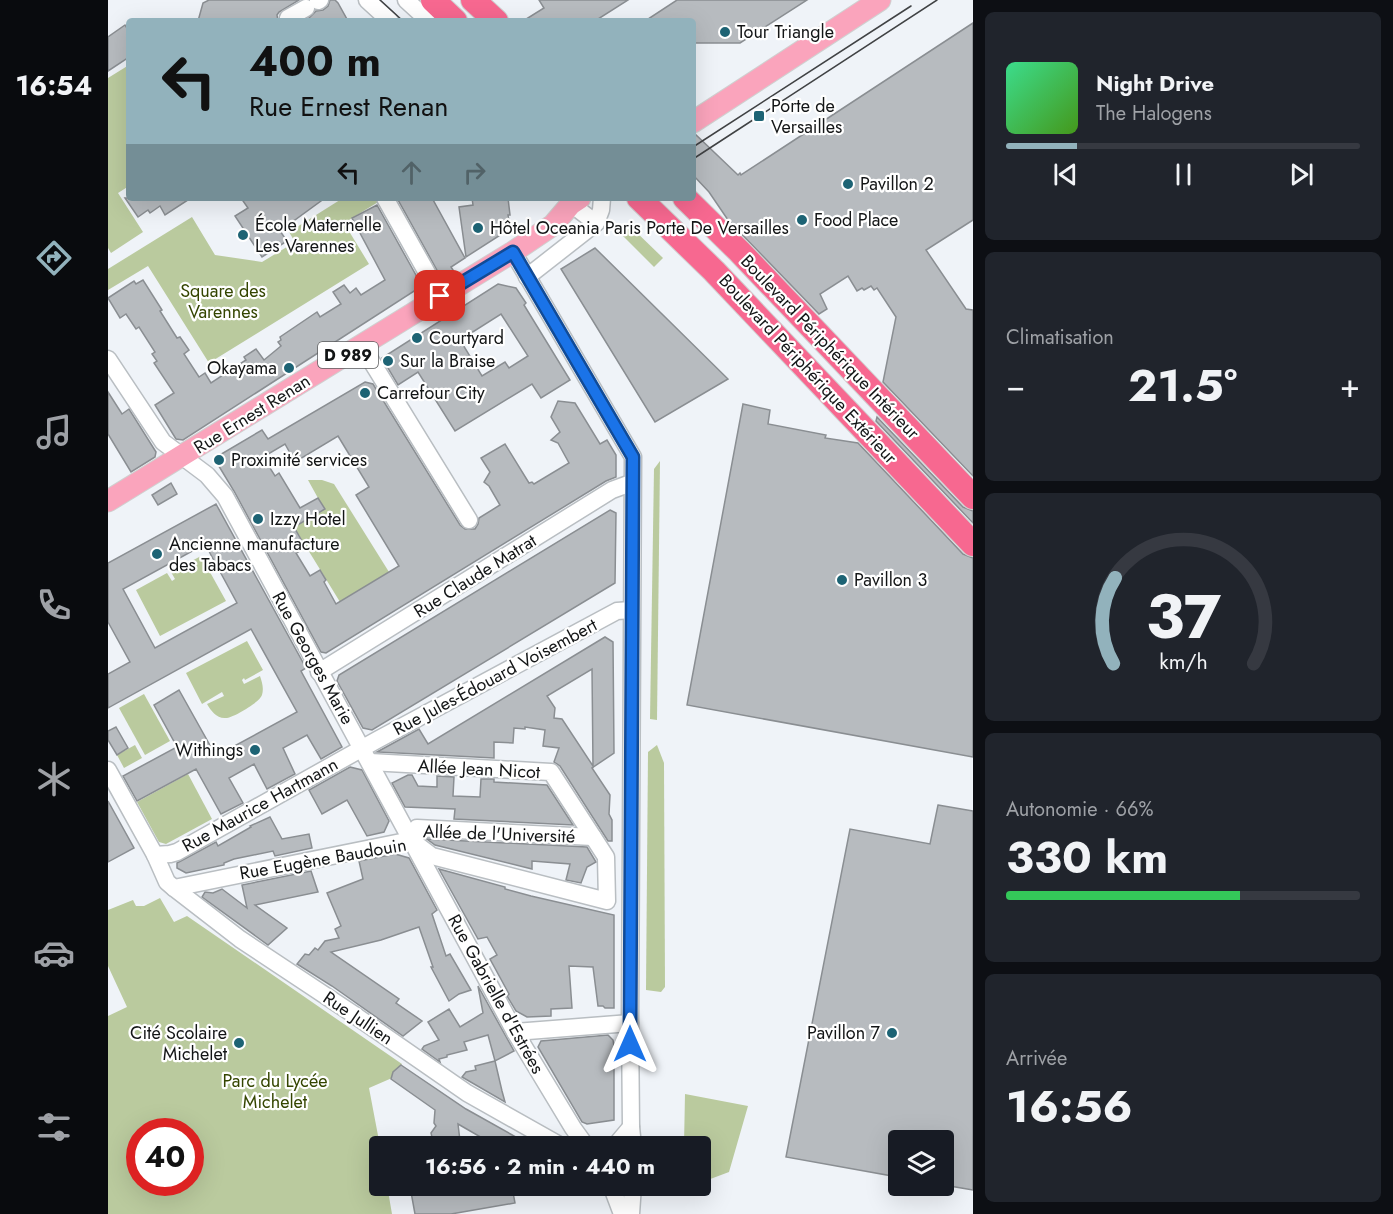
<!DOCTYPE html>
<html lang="fr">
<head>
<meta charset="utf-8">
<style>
	:root { --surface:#171b24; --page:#20242c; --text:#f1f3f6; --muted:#9ea1a6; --line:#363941; --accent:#92b2bc }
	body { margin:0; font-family:Jost,sans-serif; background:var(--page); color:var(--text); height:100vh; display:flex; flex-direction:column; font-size:22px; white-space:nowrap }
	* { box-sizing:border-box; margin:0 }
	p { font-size:20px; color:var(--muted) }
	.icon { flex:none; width:33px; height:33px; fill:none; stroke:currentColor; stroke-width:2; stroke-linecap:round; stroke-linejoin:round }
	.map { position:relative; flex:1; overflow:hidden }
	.side { display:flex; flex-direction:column; gap:12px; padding:12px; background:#0d0f14; width:420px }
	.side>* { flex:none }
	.banner { position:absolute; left:18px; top:18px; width:570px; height:183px; border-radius:6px; box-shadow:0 6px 24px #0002; background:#92b2bc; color:#111; overflow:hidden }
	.tools { position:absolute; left:780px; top:1130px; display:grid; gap:12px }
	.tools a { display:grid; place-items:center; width:66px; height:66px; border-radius:6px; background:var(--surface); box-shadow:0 6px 24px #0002; font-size:30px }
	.speed { position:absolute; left:18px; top:1118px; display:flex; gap:12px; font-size:30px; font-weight:700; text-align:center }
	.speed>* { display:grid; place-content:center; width:78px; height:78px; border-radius:50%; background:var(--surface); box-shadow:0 6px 24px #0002; line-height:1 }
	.speed .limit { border:9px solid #d22; background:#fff; color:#111 }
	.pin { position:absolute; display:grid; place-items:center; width:51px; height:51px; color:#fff; margin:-26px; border-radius:12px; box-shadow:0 3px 9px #0006 }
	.me { position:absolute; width:66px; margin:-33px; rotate:0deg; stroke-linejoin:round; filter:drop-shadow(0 0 4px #0008) }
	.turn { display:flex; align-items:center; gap:21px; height:126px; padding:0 24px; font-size:27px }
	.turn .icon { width:78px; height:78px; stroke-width:2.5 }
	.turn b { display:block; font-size:42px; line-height:51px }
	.lanes { display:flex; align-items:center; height:57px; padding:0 24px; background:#0003; justify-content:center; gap:30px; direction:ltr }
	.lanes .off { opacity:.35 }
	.big { font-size:45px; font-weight:700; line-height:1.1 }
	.side .card { flex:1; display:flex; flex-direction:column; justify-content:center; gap:9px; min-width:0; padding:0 21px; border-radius:9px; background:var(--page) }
	.side .dial { align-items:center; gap:0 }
	.dial svg { height:156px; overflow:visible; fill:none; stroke:var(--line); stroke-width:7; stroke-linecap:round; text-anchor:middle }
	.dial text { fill:var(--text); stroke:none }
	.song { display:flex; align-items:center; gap:18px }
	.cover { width:72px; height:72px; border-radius:9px; background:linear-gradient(135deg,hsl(150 70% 55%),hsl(100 70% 35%)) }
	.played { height:6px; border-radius:3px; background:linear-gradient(90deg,var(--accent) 20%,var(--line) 20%) }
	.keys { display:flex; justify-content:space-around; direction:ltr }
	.heat { display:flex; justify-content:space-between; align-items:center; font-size:33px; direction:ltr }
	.charge { height:9px; border-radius:4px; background:linear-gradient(90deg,#34c759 66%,var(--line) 0) }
	.trip { position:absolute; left:261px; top:1136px; width:342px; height:60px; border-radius:6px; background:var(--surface); box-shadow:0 6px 24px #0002; font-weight:700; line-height:60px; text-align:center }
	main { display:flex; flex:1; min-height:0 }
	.tab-bar { display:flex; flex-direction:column; width:108px; justify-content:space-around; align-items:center; background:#090b0e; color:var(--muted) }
	.tab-bar .icon { width:42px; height:42px }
	.tab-bar .selected { color:var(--accent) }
	.tab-bar b { font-size:27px; color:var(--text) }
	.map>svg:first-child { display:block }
	.green { fill:#baca9e; fill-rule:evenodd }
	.building { fill:#b7bbbf; stroke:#8a8e92; stroke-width:1.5; fill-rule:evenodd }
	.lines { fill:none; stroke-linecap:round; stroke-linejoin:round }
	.minor-casing { stroke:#b9bec2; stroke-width:19 }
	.major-casing { stroke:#d0d0d0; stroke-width:23 }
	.highway-casing { stroke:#d0d0d0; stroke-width:26 }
	.minor { stroke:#fff; stroke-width:16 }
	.major { stroke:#faa4bc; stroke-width:21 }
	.highway { stroke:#f76890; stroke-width:24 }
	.tram { stroke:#404244; stroke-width:1.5 }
	.route-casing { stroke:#114b97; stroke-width:15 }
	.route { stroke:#1a73e8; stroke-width:10 }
	.poi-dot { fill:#1d6374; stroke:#fff; stroke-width:2 }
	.labels { text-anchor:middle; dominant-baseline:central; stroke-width:4.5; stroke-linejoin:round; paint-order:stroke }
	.shield { fill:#fff; stroke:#5a5b5c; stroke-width:1.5 }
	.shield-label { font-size:16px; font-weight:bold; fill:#131516 }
	.poi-label { font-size:18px; fill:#131516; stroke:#fff; text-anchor:start }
	.park-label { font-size:18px; fill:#344500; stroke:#fff }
	.street-label { font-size:18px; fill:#131516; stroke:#fff }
</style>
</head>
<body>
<main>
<nav class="tab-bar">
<b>16:54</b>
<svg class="icon selected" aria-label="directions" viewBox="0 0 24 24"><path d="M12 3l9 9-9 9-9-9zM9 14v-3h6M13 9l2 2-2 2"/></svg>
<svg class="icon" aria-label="music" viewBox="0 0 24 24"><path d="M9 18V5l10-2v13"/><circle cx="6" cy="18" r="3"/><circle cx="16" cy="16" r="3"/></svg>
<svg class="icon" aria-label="phone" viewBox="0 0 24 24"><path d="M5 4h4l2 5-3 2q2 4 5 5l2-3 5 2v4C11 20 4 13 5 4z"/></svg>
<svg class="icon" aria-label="climate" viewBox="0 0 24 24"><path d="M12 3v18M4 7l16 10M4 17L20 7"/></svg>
<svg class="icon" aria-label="car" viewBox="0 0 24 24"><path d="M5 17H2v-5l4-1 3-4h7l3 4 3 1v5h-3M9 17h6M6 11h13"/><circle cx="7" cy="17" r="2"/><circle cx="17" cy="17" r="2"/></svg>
<svg class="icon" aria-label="filters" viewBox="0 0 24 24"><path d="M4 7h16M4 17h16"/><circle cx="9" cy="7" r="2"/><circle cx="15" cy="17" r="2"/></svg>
</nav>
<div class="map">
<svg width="865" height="1214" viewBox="0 0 865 1214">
	<rect width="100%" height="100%" fill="#eff3f8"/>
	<g class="green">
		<polygon points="21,65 21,186 10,193 35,232 3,253 0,248 0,78"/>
		<polygon points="235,198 275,199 236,223 261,264 101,363 40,266 0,290 0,269 84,217 107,255 154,262 187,242 181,232"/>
		<polygon points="522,226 555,258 546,267 511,232"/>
		<polygon points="552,461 549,720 542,719 546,469"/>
		<polygon points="200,480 214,480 226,484 281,572 232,602 186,527 216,509"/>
		<polygon points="93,556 118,601 52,636 28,590 59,573 64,581 67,579 63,572"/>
		<path d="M139 641 155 670 137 680 136 678 134 680 136 684 152 676C154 682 156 688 154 695 152 702 125 718 118 718 109 719 103 711 99 704L116 696 114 692 94 704 78 673Z"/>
		<polygon points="36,694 62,741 37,755 11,708"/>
		<polygon points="27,745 34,758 16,768 9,755"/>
		<polygon points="549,745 556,763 557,987 553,992 538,990 540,752"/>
		<polygon points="80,774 104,819 58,844 51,842 29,802"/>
		<path d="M52 898 66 922 79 916 294 1064 284 1078 261 1088 272 1146V1185H279L284 1214H0V1016L19 1007 0 966V910L25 900 28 906H36ZM32 1131H82V1182H32Z"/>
		<polygon points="577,1094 640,1106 621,1172 597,1181 593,1179 592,1146 576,1145"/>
	</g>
	<g class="building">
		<polygon points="101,0 191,0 171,12 169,15 170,21 90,21 95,3"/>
		<polygon points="222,0 227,0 230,3 240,21 201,21 200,19 208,11 215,10 220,6"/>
		<polygon points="431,0 520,0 487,21 415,21 436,8"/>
		<polygon points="569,0 699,0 632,43 585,43 585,21 537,21"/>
		<polygon points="865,23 865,220 818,250 858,309 865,310 865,476 775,382 788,317 769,288 766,290 763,286 756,290 754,288 749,291 740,276 712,294 719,309 711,314 620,220 601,192 585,175 585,135 587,134 630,175 632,173 633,175"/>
		<polygon points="17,25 21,32 21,57 0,71 0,37"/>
		<polygon points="17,198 83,198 57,215 52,206 42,213 40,210 30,217"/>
		<polygon points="133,198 217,198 172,231 179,241 154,257 127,216 140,208"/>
		<polygon points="289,198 324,198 357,258 343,267 347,273 344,275 330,272"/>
		<polygon points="364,198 400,198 402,215 400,215 401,221 393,226 397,232 358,257 351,207 365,205"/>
		<polygon points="269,205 314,286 75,440 68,439 47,405 66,393 46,363 49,361 44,354 47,352 31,327 28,329 18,314 12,318 0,298 26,281 28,284 35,280 54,310 52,311 69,338 72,337 81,350 76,354 91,377 97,373 103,383 138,360 136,357 148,349 156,360 173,346 170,342 173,340 172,337 209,312 212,317 233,304 225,292 236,285 242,293 248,288 253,295 277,280 244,218"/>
		<polygon points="487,248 620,379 547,422 453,269"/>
		<path d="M390 284 408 288 418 303 416 305 462 380 433 398 424 384 347 431 310 372 290 385 274 358ZM393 314 420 356 401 368 397 362 374 376 352 340Z"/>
		<path d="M257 382 265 384 352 525 357 529H367L370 524 371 518 392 505 381 486 376 482 382 472 373 458 397 444 421 483 424 482 426 484 461 463 450 443 443 440 452 432 443 417 450 401 467 403 492 444 499 440 508 455V477L498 481 218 653 213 652 126 491 109 463 110 456 154 430 160 439ZM230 436 261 487 248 495 291 566 228 604 216 582 218 580 212 570 202 576 188 553 198 548 186 527 217 509 210 498 192 508 171 473 167 476 155 457 177 444 187 462Z"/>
		<polygon points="0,392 14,414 21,409 48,452 47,457 23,472 0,434"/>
		<polygon points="635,404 662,410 660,424 718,435 717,438 750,443 855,554 865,558 865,757 579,705"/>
		<polygon points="769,417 855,507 865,511 865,523 768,421"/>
		<polygon points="63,483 69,494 50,505 44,495"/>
		<path d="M108 504 198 668 193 671 234 747 213 759 199 735 175 748 187 774 159 789 146 764 121 778 135 803 113 814 88 769 29 801 15 776 69 747 46 705 71 690 108 756 189 712 143 629 0 708V674L22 662 0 622V563ZM97 544 129 603 47 648 15 589Z"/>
		<polygon points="502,510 508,513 507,583 264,730 255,728 229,681 231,675"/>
		<path d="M497 637 505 642 506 753 484 768 502 795 501 814 504 820V841H500L452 766 446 762 451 748 435 746 437 730 417 727V729L406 728 405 743 386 742V758L269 752 311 729 320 744ZM484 669 485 766 454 719 446 718 447 708 439 696Z"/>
		<polygon points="8,727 20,748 9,755 0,740 0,731"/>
		<polygon points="242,767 254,770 281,821 276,832 259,836 239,800 214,814 201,790"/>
		<polygon points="300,775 304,775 310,786 329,787 329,776 346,777 345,796 372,797 373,779 386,779 386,782 439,785 465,825 346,819 347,809 297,807 284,783"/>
		<polygon points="0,801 26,848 0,862"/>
		<polygon points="830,805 865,811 865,1190 836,1185 836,1140 790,1140 790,1177 678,1157 742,829 822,844"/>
		<polygon points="162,817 174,839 201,834 204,848 167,856 165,851 126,859 116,863 116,865 78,873 69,868 69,863 108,842 110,846 143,827 142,826"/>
		<polygon points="319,839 479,847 488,862 479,867 473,883 458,880 462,864 424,861 424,869 327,845"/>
		<polygon points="287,854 301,858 329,910 324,914 338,956 342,954 363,990 351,994 341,1001 323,967 325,967 311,927 273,940 223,952 291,999 288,1003 314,1021 295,1036 224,986 189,964 197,954 201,955 207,948 210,950 217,941 231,938 227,929 233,926 219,893 255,879 251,861"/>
		<polygon points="331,869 397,887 397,889 423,896 506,915 506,1008 497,1008 495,1006 490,1006 485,967 461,966 464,1008 443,1009 443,1016 419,1017 408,1011 399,996 401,994 382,959 389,955 379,937 370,939"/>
		<polygon points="203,871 210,892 147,905 179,928 160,945 94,897 97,892 105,893 114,889 139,908 134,885"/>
		<polygon points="370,986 406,1051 387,1061 380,1035 356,1042 359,1050 339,1055 339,1057 331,1059 332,1062 314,1049 316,1046 331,1040 320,1022 341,1009 352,1027 375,1013"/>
		<polygon points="500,1035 505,1040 506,1046 506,1120 479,1124 474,1122 430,1047 433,1041"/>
		<polygon points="387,1061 394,1091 397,1102 354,1077 358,1072 368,1070 367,1066"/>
		<polygon points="293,1065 358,1109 424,1146 388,1146 350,1124 352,1141 344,1143 344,1146 326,1146 323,1133 328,1126 326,1123 327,1110 283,1079 285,1072"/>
		<polygon points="338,1185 356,1185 358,1195 404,1187 407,1203 343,1214 307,1214 303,1192"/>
	</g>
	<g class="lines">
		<defs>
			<g id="minor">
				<polyline points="259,0 282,21"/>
				<polyline points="298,0 321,21"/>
				<polyline points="210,1 212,0"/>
				<polyline points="182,21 180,18 198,8"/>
				<polyline points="277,198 332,296"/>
				<polyline points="459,198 463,204 488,223"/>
				<polyline points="405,252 525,457 522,1023 523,1127 525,1146"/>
				<polyline points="419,277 488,223 493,210 494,198"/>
				<polyline points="254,346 361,520"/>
				<polyline points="0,359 55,442 99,475 117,496 407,1032 465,1128 478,1146"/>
				<polyline points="211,672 504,490 523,483"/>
				<polyline points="0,770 47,855 59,882 66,888 132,939 245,1014 359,1093 453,1146"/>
				<polyline points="303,840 309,828 485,837"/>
				<polyline points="47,855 62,854 69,852 269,740 509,611 523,610"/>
				<polyline points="66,888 303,840 324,856 499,901 498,857 443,772 262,762"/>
				<polyline points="407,1032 522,1023"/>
				<polyline points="507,1146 523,1127"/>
				<polyline points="503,1185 514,1214"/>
				<polyline points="523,1214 525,1185"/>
			</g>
			<g id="major">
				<polyline points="585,122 772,0"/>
				<polyline points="0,501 405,252 445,225 463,204 472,198"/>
			</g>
			<g id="highway">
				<polyline points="325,0 347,21"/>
				<polyline points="365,0 388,21"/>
				<polyline points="531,198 606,271 865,544"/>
				<polyline points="577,198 631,251 865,497"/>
			</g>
		</defs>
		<use href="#minor" class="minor-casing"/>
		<use href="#major" class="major-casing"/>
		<use href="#highway" class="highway-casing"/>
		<use href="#minor" class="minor"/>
		<use href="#major" class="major"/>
		<use href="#highway" class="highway"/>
		<g class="tram">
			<polyline points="272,0 295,21"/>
			<polyline points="585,147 803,6"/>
			<polyline points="585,159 829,0"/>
			<polyline points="487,198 503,200 520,198"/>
		</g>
	</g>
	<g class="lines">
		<defs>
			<polyline id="route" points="332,296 405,252 525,457 522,1044"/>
		</defs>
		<use href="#route" class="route-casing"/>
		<use href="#route" class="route"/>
	</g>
	<g class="poi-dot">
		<circle cx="617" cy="32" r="6"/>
		<rect x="645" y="110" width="12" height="12" rx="3"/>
		<circle cx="740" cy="184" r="6"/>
		<circle cx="694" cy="220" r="6"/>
		<circle cx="370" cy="228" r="6"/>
		<circle cx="135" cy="235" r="6"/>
		<circle cx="309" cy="338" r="6"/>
		<circle cx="280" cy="361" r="6"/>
		<circle cx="181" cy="368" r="6"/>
		<circle cx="257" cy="393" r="6"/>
		<circle cx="111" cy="460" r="6"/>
		<circle cx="150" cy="519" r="6"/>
		<circle cx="49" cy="554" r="6"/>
		<circle cx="734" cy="580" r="6"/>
		<circle cx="147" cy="750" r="6"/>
		<circle cx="784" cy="1033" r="6"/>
		<circle cx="131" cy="1043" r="6"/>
	</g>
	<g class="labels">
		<rect class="shield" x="210" y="342" width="60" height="26" rx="4.5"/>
		<g class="shield-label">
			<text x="240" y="355">D 989</text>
		</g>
		<g class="poi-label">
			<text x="629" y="32">Tour Triangle</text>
			<text x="663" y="106">Porte de<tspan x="663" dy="21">Versailles</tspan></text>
			<text x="752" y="184">Pavillon 2</text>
			<text x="706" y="220">Food Place</text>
			<text x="147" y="225">École Maternelle<tspan x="147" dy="21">Les Varennes</tspan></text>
			<text x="382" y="228">Hôtel Oceania Paris Porte De Versailles</text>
			<text x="321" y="338">Courtyard</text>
			<text x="292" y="361">Sur la Braise</text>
			<text x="169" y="368" text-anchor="end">Okayama</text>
			<text x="269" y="393">Carrefour City</text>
			<text x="123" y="460">Proximité services</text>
			<text x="162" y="519">Izzy Hotel</text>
			<text x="61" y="544">Ancienne manufacture<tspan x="61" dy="21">des Tabacs</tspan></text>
			<text x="746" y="580">Pavillon 3</text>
			<text x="135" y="750" text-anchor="end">Withings</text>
			<text x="119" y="1033" text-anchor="end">Cité Scolaire<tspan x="119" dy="21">Michelet</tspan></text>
			<text x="772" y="1033" text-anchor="end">Pavillon 7</text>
		</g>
		<g class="park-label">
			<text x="115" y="291">Square des<tspan x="115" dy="21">Varennes</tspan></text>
			<text x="167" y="1081">Parc du Lycée<tspan x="167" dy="21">Michelet</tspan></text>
		</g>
		<g class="street-label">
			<text transform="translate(722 347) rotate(46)">Boulevard Périphérique Intérieur</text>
			<text transform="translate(700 369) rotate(47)">Boulevard Périphérique Extérieur</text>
			<text transform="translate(144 414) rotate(-32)">Rue Ernest Renan</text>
			<text transform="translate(367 576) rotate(-32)">Rue Claude Matrat</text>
			<text transform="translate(205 658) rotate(61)">Rue Georges Marie</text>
			<text transform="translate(387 677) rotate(-28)">Rue Jules-Édouard Voisembert</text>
			<text transform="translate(371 769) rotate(3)">Allée Jean Nicot</text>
			<text transform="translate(152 805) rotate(-29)">Rue Maurice Hartmann</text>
			<text transform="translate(391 834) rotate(2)">Allée de l'Université</text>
			<text transform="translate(215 859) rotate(-10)">Rue Eugène Baudouin</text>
			<text transform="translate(388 994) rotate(61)">Rue Gabrielle d'Estrées</text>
			<text transform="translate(250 1018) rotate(34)">Rue Jullien</text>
		</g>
	</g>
</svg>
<div class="tools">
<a><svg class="icon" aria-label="layers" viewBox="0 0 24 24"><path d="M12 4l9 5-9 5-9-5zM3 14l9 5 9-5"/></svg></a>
</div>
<div class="speed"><div class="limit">40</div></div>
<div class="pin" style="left:332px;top:296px;background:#d93025"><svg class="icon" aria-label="arrive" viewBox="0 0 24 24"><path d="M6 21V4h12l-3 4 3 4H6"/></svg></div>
<svg class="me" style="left:522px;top:1044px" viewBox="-20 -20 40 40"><path d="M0-17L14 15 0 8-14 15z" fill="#1a73e8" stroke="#fff" stroke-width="4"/></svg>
<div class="trip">16:56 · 2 min · 440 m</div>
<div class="banner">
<div class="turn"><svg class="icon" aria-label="left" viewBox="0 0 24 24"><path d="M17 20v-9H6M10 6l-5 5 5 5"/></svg><div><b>400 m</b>Rue Ernest Renan</div></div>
<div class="lanes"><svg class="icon" aria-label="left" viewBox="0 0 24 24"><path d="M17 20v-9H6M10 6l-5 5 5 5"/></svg><svg class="icon off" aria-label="ahead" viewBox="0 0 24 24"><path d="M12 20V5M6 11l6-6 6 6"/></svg><svg class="icon off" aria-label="right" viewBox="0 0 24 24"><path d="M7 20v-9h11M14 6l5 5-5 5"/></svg></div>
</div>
</div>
<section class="side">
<div class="card">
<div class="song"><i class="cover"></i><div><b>Night Drive</b><p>The Halogens</p></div></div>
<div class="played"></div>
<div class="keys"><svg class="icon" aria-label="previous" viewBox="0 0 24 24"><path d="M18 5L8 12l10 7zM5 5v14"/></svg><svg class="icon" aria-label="pause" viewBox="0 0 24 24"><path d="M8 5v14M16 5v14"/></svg><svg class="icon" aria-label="next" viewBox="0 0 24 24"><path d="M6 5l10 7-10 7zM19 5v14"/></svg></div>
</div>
<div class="card"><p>Climatisation</p>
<div class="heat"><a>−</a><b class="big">21.5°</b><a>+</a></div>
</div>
<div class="card dial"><svg viewBox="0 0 100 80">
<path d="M14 69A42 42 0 1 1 86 69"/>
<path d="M14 69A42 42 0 0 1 15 25" stroke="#92b2bc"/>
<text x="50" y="56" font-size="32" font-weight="700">37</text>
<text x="50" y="72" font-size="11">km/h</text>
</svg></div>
<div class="card"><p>Autonomie · 66%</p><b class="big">330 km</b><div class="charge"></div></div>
<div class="card"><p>Arrivée</p><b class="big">16:56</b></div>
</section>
</main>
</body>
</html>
